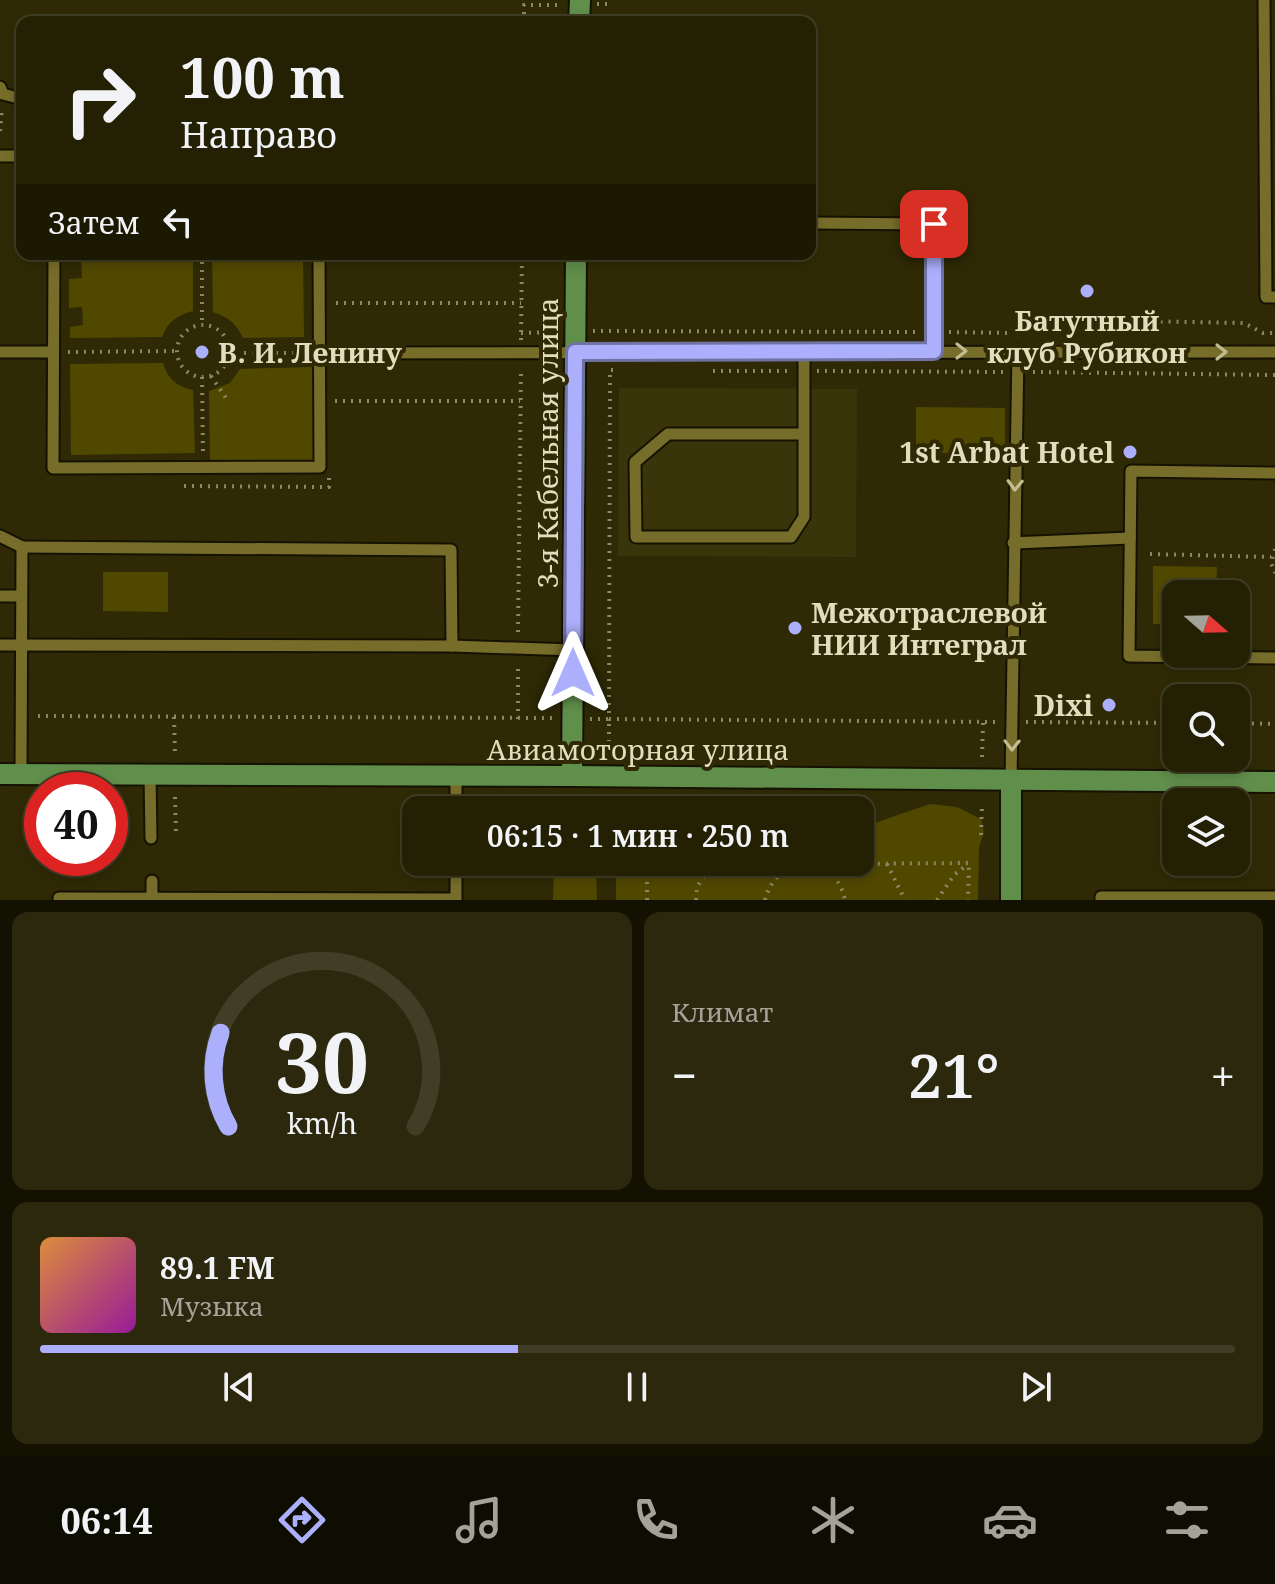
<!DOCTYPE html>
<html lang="ru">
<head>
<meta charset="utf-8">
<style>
	:root { --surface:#232004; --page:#2b280e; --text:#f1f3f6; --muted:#a3a39a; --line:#403e26; --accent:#acaffb }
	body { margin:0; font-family:"Noto Serif",serif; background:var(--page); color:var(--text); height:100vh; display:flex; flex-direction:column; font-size:30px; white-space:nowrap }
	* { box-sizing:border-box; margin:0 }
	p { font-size:26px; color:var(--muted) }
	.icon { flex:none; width:44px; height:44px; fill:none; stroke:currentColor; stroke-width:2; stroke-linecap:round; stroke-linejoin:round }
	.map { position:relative; height:900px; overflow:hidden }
	.sheet { display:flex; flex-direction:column; gap:12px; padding:12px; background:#131202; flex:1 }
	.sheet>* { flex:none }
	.hud { position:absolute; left:16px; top:16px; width:800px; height:244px; border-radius:16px; box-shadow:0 4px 12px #0003,0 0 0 2px var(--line); background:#232004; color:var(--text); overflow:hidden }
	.needle { width:52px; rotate:110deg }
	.tools { position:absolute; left:1162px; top:580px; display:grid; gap:16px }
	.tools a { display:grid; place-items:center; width:88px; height:88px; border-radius:16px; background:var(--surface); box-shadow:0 4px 12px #0003,0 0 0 2px var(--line); font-size:40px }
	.speed { position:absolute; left:24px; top:772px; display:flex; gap:16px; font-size:40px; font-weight:700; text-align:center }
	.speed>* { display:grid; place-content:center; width:104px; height:104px; border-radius:50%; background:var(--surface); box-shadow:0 4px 12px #0003,0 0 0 2px var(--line); line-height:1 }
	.speed .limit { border:12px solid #d22; background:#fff; color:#111 }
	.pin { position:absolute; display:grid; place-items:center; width:68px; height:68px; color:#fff; margin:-34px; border-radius:16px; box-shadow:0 4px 12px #0006 }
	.me { position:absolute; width:88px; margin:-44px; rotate:0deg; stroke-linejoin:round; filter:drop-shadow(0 0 6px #0008) }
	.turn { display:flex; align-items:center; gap:28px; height:168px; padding:0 32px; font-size:36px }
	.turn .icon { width:104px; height:104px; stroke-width:2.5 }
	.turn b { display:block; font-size:56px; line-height:68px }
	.then { display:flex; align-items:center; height:76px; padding:0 32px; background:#0003; gap:16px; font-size:30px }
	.big { font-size:60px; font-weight:600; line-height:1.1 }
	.sheet .tile { flex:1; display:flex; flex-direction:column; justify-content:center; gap:12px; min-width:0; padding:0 28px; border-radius:16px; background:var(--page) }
	.sheet .dial { align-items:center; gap:0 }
	.dial svg { height:208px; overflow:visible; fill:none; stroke:var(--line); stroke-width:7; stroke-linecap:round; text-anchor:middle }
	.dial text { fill:var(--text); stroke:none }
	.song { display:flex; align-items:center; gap:24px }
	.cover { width:96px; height:96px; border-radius:12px; background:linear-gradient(135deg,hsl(30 70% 55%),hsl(300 70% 35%)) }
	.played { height:8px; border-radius:4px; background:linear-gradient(90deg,var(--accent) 40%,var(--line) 40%) }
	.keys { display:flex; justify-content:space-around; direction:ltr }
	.heat { display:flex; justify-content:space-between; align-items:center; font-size:44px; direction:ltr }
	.sheet .tiles { flex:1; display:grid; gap:12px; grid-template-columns:1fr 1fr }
	.tile:last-child { grid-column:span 2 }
	.trip { position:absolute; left:402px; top:796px; width:472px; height:80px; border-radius:16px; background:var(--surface); box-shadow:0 4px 12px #0003,0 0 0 2px var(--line); font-weight:600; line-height:80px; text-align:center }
	.tabs { display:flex; height:128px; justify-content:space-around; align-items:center; background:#0e0d02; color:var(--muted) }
	.tabs .icon { width:56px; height:56px }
	.tabs .selected { color:var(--accent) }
	.tabs b { font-size:36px; color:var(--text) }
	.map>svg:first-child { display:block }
	.built { fill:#39340a }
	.green { fill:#514800 }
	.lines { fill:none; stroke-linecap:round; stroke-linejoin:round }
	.lane-casing { stroke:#151201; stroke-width:15 }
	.secondary-casing { stroke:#151201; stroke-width:24 }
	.path { stroke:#8c8865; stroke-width:4; stroke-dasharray:2 6; stroke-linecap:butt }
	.lane { stroke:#776d2a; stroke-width:11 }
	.secondary { stroke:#608e4b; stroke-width:20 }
	.oneway { stroke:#c2bc91 }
	.route-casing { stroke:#7072a3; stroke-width:20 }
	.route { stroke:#acaffb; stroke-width:14 }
	.poi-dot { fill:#acaffb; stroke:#2f2a05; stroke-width:3 }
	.labels { text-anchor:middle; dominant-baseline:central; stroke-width:8; stroke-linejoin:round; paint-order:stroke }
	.poi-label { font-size:28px; font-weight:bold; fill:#e2debd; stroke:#2f2a05; text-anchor:start }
	.street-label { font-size:28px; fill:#e2debd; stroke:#2f2a05 }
</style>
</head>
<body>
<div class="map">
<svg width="1275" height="900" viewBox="0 0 1275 900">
	<rect width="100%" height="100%" fill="#2f2a05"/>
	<polygon class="built" points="619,388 857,389 856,557 618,556"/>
	<g class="green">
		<path d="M81 254H193V311C178 315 168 321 162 337L70 338V327L83 325 82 307 69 308V279L82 278Z"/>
		<path d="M212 254H303L304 337 243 338C236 323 228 317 213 312Z"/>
		<path d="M163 363C168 380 177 386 193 390L195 453 71 455 70 364Z"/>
		<polygon points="313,367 313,462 210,463 209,391 230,383 240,369"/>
		<polygon points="916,407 1005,408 1005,453 916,453"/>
		<polygon points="1153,566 1217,567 1216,594 1176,594 1176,624 1153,624"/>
		<polygon points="103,572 168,572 168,612 103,611"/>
		<polygon points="726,795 754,804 782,802 784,810 692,810"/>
		<polygon points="930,804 957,807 981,819 984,832 979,847 978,900 616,900 616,862 860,862 860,828"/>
		<polygon points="557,862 593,862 596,869 597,900 553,900 554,869"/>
	</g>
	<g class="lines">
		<defs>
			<g id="lane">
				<polyline points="1264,0 1266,297 1275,297"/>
				<polyline points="0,87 3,94 22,99"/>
				<polyline points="0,156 22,156"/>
				<polyline points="810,223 934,224 934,351"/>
				<polyline points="54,254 53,468 320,467 319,254"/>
				<polyline points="0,352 53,352"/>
				<polyline points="320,353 1275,352"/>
				<polyline points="804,434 668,434 635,462 636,537 791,537 804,517 804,351"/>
				<polyline points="1275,473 1131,471 1129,656 1275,658"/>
				<polyline points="0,536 22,547 21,774"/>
				<polyline points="1013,543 1130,538"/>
				<polyline points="22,547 451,550 452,646"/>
				<polyline points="0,596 21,596"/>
				<polyline points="0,645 452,646 573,650"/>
				<polyline points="150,775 151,838"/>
				<polyline points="456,776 456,810"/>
				<polyline points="1011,780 1018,351"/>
				<polyline points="152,881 152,897"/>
				<polyline points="59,900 59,898 456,899 456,862"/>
				<polyline points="1101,900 1101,897 1275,897"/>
			</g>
			<g id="secondary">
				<polyline points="579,22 580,0"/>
				<polyline points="0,774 572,776 1275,782"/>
				<polyline points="572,776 576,254"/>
				<polyline points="1011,900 1011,780"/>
			</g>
		</defs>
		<use href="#lane" class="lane-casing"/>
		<use href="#secondary" class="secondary-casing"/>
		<g class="path">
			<polyline points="597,4 609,4"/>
			<polyline points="524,22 524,5 561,5"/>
			<polyline points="0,131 2,108"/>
			<polyline points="202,254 202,326"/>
			<polyline points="336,303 521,303"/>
			<circle cx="203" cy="351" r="26"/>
			<polyline points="593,331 920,332"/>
			<polyline points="949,332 1009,333 1029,319 1244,323 1263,333 1275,333"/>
			<polyline points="521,333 552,332"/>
			<polyline points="521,340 522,254"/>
			<polyline points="68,352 178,351"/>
			<polyline points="228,353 305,353"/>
			<polyline points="613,370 610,370 609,719 997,722"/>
			<polyline points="713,371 789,371"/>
			<polyline points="817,371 1005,372"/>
			<polyline points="1033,372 1275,375"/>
			<polyline points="211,376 226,398"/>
			<polyline points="202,377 203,455"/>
			<polyline points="335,401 520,401"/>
			<polyline points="184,486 329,487 329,477"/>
			<polyline points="1275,549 1271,563 1275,573"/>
			<polyline points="1150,554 1271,557"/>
			<polyline points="518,632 521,368"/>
			<polyline points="38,716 553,718"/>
			<polyline points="174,717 175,754"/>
			<polyline points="518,719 518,664"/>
			<polyline points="590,719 609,719 609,753"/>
			<polyline points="1026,722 1176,723"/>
			<polyline points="1236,723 1275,724"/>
			<polyline points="982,757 983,722"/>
			<polyline points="175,797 176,832"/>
			<polyline points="608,799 608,810"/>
			<polyline points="981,835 982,805"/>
			<polyline points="887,864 905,900"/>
			<polyline points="822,867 847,864 969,863 968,900"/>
			<polyline points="647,900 647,867 788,867"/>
			<polyline points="696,900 697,887 710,867"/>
			<path d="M765 900C777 853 835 852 845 900"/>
			<polyline points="937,900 954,875 967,865"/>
		</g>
		<use href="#lane" class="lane"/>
		<use href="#secondary" class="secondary"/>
	</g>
	<defs><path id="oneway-chevron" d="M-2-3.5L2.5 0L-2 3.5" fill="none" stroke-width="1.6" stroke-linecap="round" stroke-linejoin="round" transform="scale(2)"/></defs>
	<g class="oneway">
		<use href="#oneway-chevron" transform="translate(961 351)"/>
		<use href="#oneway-chevron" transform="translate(1221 352)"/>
		<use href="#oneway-chevron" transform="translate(1015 485) rotate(92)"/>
		<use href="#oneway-chevron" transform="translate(1012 745) rotate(91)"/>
	</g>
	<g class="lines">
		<defs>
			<polyline id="route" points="573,673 575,352 934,351 934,224"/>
		</defs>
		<use href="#route" class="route-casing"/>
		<use href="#route" class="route"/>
	</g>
	<g class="poi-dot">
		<circle cx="1087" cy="291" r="8"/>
		<circle cx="202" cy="352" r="8"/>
		<circle cx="1130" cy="452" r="8"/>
		<circle cx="795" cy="628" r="8"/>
		<circle cx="1109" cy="705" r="8"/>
	</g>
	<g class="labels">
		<g class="poi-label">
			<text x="1087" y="320" text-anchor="middle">Батутный<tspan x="1087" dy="32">клуб Рубикон</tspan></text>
			<text x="218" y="352">В. И. Ленину</text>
			<text x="1114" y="452" text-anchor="end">1st Arbat Hotel</text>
			<text x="811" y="612">Межотраслевой<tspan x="811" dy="32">НИИ Интеграл</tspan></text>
			<text x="1093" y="705" text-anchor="end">Dixi</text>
		</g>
		<g class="street-label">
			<text transform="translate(547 443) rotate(-90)">3-я Кабельная улица</text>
			<text x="638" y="749">Авиамоторная улица</text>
		</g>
	</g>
</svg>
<div class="tools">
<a><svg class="needle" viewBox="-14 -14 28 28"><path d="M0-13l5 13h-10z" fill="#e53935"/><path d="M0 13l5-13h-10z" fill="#a3a39a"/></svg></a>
<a><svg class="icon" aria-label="search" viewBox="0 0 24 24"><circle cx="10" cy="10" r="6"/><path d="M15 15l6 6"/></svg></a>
<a><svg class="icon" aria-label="layers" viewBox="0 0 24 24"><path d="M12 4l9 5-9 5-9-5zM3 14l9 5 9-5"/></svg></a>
</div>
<div class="speed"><div class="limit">40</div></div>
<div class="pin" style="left:934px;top:224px;background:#d93025"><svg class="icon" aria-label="arrive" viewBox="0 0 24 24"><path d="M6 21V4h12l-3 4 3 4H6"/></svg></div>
<svg class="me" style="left:573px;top:673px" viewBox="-20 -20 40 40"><path d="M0-17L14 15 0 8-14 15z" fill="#acaffb" stroke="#fff" stroke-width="4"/></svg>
<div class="trip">06:15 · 1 мин · 250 m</div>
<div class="hud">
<div class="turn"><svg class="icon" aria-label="right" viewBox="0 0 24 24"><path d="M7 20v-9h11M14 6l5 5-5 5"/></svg><div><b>100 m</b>Направо</div></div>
<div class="then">Затем<svg class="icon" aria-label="left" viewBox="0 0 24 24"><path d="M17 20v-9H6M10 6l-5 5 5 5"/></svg></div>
</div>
</div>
<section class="sheet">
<div class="tiles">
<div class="tile dial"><svg viewBox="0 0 100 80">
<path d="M14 69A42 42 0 1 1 86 69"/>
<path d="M14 69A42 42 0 0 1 11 33" stroke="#acaffb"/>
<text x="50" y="56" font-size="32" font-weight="700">30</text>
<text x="50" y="72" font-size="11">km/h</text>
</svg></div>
<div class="tile"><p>Климат</p>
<div class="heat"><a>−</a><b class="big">21°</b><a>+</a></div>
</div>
<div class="tile">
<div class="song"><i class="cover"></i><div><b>89.1 FM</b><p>Музыка</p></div></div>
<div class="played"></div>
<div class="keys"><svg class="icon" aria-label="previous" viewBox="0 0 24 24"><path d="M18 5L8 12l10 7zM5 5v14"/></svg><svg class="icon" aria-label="pause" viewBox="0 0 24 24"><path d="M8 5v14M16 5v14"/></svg><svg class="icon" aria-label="next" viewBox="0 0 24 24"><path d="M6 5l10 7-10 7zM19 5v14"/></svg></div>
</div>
</div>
</section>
<nav class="tabs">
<b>06:14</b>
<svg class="icon selected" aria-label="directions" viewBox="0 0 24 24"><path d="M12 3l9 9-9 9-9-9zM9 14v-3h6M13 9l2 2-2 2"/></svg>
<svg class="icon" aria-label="music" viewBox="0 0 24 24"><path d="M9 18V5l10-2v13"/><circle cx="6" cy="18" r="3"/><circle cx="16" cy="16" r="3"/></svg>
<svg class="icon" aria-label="phone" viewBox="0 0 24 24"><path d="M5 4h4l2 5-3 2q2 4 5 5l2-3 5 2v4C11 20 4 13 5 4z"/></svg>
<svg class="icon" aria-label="climate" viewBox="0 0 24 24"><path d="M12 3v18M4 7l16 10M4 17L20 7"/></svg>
<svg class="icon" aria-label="car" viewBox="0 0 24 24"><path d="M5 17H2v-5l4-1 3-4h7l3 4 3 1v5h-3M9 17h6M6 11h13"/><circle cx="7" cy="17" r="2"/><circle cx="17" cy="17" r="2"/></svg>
<svg class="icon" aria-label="filters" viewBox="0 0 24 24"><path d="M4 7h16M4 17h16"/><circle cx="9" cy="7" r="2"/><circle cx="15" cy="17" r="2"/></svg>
</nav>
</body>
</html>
